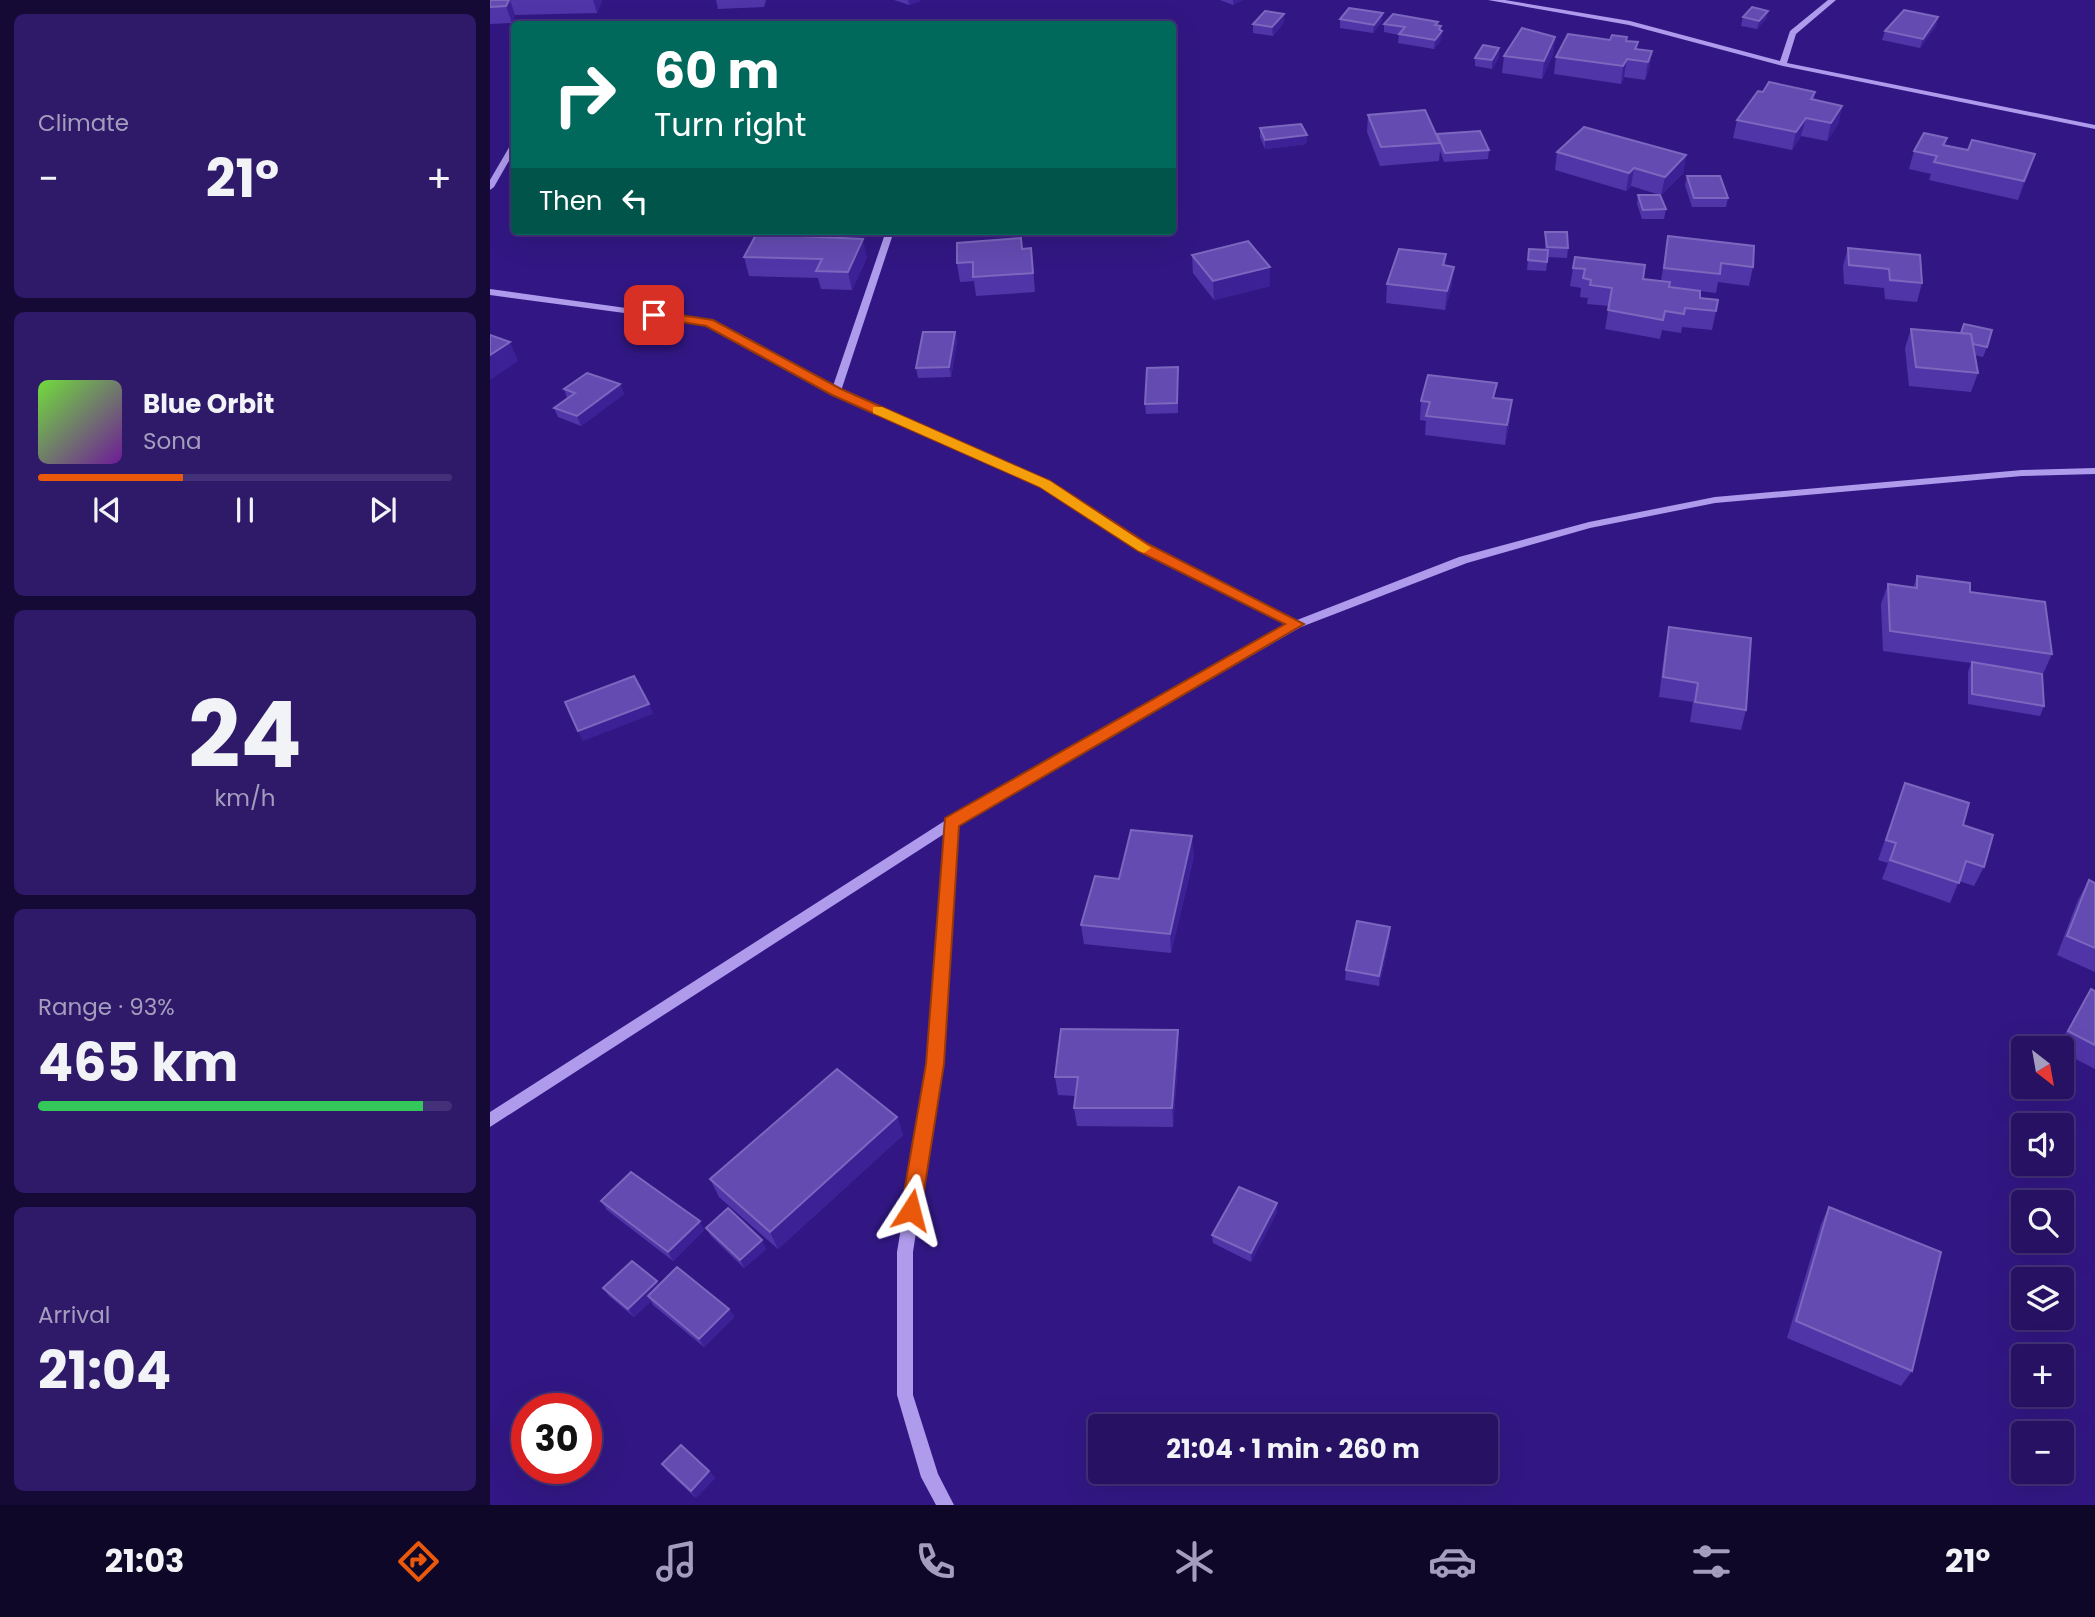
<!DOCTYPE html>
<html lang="en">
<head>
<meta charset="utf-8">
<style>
	:root { --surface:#261163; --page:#2e1a69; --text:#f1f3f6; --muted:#a49dbe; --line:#423178; --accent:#ea580c }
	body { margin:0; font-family:Poppins,sans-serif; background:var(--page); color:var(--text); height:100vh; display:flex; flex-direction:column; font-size:26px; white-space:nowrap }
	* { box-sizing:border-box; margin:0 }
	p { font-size:23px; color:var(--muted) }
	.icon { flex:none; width:38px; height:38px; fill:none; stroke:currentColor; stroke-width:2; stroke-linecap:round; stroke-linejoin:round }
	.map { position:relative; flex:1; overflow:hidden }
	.drawer { display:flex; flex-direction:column; gap:14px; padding:14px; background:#150936; width:490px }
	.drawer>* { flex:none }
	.banner { position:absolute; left:21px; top:21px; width:665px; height:214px; border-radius:7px; box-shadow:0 7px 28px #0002,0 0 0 2px var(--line); background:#00695c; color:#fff; overflow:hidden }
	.needle { width:46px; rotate:149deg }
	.controls { position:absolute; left:1521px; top:1036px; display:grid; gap:14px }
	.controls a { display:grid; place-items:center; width:63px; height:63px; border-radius:7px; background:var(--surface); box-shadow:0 7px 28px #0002,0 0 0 2px var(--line); font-size:35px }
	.speed { position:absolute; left:21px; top:1393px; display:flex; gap:14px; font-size:35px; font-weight:700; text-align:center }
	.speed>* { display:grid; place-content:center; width:91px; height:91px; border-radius:50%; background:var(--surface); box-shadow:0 7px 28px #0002,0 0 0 2px var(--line); line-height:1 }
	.speed .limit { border:10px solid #d22; background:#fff; color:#111 }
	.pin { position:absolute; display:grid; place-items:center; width:60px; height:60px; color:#fff; margin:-30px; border-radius:14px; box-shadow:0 4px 10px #0006 }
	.me { position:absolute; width:77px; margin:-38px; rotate:9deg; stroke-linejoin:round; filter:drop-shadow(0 0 5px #0008) }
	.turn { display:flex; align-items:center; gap:24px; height:147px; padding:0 28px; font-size:32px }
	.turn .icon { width:91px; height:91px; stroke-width:2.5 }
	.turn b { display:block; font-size:49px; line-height:60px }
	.then { display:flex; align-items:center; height:66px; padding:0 28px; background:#0003; gap:14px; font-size:26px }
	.big { font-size:52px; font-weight:700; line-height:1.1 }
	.drawer .card { flex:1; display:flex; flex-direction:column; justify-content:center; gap:10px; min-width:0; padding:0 24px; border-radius:10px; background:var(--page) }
	.drawer .dial { align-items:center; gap:0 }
	.dial b { font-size:91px; line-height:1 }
	.song { display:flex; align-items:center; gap:21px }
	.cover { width:84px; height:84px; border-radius:10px; background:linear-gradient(135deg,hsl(100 70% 55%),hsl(280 70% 35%)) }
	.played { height:7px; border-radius:4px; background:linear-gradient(90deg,var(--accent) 35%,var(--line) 35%) }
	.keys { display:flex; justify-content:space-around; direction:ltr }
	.heat { display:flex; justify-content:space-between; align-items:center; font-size:38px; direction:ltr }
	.charge { height:10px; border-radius:5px; background:linear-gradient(90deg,#34c759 93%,var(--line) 0) }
	.trip { position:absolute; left:598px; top:1414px; width:410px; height:70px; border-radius:7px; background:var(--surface); box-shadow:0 7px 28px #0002,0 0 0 2px var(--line); font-weight:700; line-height:70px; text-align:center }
	.tabs { display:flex; height:112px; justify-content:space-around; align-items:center; background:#0f0728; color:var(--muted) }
	.tabs .icon { width:49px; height:49px }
	.tabs .on { color:var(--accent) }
	.tabs b { font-size:32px; color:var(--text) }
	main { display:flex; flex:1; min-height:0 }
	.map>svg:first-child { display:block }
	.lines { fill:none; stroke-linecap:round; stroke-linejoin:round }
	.minor { fill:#ae9bec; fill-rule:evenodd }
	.wall { fill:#5035a9 }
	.shaded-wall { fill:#3c2096 }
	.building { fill:#634bb2; stroke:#7b67be; stroke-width:2 }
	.route { fill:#ea580c; stroke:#983908; stroke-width:2 }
	.slow { fill:#f59e0b }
</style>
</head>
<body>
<main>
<section class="drawer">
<div class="card"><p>Climate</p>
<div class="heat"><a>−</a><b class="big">21°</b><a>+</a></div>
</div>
<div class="card">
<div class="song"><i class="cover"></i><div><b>Blue Orbit</b><p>Sona</p></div></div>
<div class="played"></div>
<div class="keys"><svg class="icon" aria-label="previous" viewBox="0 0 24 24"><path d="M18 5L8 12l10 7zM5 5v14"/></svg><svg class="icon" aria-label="pause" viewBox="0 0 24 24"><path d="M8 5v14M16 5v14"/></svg><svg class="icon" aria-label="next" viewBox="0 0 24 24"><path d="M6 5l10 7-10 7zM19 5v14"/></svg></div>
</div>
<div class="card dial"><b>24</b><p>km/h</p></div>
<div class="card"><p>Range · 93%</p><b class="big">465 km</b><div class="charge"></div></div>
<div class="card"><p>Arrival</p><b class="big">21:04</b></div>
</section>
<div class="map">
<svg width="1605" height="1505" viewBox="0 0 1605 1505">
	<rect width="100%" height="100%" fill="#321784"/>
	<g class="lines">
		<g class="minor">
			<polygon points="998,0 1015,0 1140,21 1290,61 1300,31 1338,0 1346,0 1306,34 1297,63 1605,125 1605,129 1293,66 1139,25"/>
			<polygon points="21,144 24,144 24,152 4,187 0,190 0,180"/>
			<polygon points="396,231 404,231 351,391 559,482 657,546 807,620 969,557 1099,522 1225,497 1532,470 1605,468 1605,474 1532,476 1225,503 1100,528 977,563 811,627 467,825 452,1064 423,1252 423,1395 448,1474 464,1505 446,1505 431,1477 407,1395 407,1252 438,1064 454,834 0,1127 0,1112 456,820 798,624 649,550 551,486 343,394 217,324 0,295 0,289 222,320 343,386"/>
		</g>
	</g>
	<g class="wall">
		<polygon points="0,0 112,0 107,13 25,15 22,23 0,24"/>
		<polygon points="226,0 276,0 274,7 228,9"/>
		<polygon points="404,0 430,0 430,1 419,5"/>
		<polygon points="730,0 752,0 743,5"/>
		<polygon points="1278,11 1276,19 1267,29 1251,26 1253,17"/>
		<polygon points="1448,17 1446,26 1430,48 1392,40 1395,31"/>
		<polygon points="850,19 892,21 883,33 850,28"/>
		<polygon points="794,22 783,36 763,33 763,24"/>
		<polygon points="948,22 947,25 951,26 951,40 944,49 908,43 909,35 894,32 894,24"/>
		<polygon points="1065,37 1063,54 1052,79 1012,73 1014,56"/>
		<polygon points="1137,37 1137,41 1148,42 1147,49 1162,51 1159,69 1155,80 1134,77 1131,84 1064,74 1066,57 1120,40"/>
		<polygon points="1009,57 1002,69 985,66 985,58"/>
		<polygon points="1273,92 1325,92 1324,100 1352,106 1348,124 1337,141 1311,136 1302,150 1243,138 1247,120"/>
		<polygon points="878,115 999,150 998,159 954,162 950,151 949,161 890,166 877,132"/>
		<polygon points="770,128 817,135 816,144 775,149 770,137"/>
		<polygon points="1457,138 1455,145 1539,172 1528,200 1439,180 1441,174 1419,169 1424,151"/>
		<polygon points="1067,152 1196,155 1193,173 1171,195 1170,195 1176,209 1174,219 1152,219 1147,204 1148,195 1170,195 1141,186 1136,191 1065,170"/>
		<polygon points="1197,176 1238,198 1236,207 1202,207 1195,185"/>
		<polygon points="1055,232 1078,248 1077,258 1058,257 1056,271 1037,270 1039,249 1055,250"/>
		<polygon points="1178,236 1263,267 1259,286 1228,282 1226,293 1210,291 1210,298 1226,311 1222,330 1192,327 1191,333 1172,330 1170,339 1115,329 1119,306 1097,304 1098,298 1090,297 1091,288 1080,286 1083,268 1171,281"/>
		<polygon points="314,237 377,257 362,290 331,289 328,278 259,276 254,257"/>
		<polygon points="1358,248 1432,283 1427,302 1395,299 1394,288 1354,284 1353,266"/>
		<polygon points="533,249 543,267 545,292 486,296 484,281 470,282 467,263"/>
		<polygon points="956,254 955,266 962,285 955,310 896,303 897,284"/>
		<polygon points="702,255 780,286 724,300 703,273"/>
		<polygon points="1421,329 1497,347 1493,357 1484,355 1488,373 1481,392 1419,386 1415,348"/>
		<polygon points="465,332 467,341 461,377 428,378 426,368"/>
		<polygon points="688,367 688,413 656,414 655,404"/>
		<polygon points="130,384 134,394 91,426 68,417 64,408 77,398 74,389"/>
		<polygon points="1005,398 1020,419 1015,445 935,435 936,421 930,420 931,401"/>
		<polygon points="1427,576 1480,592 1562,654 1553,674 1546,673 1554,706 1550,716 1478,704 1478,672 1481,663 1393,651 1391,604 1398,584 1423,588"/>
		<polygon points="1179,627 1256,710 1251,730 1200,722 1203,702 1169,697 1175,647"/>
		<polygon points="1415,783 1473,825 1494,867 1484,886 1469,881 1460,903 1392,879 1398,863 1388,860 1408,802"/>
		<polygon points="704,856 681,953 594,944 591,925"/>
		<polygon points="1599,880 1605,883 1605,972 1567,955 1588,900"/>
		<polygon points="900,937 889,986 855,980 856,970"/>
		<polygon points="1601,989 1605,991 1605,1069 1572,1052 1572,1048 1567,1048"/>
		<polygon points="689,1049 683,1127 587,1126 584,1108 585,1096 568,1095 565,1077"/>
		<polygon points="407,1117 413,1135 288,1249 229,1197 220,1179"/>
		<polygon points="111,1201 214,1230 183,1261 117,1210"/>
		<polygon points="787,1203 787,1212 761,1262 723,1243 722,1235"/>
		<polygon points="1339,1207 1422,1371 1411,1386 1297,1338 1331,1224"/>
		<polygon points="216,1228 276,1249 254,1268 221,1236"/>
		<polygon points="167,1281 169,1285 239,1309 244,1317 214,1347 163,1305 161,1301 144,1317 119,1296 113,1288"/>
		<polygon points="172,1464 219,1471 225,1478 206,1498 178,1472"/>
	</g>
	<g class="shaded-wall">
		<polygon points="19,0 20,0 25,15 22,23 16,6"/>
		<polygon points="103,0 112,0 107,13"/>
		<polygon points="418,0 430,0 430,1 419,5"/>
		<polygon points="743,0 752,0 743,5"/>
		<polygon points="1278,11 1276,19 1267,29 1269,21"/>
		<polygon points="893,13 892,21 883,33 884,25"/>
		<polygon points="794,14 794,22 783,36 782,27"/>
		<polygon points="1448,17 1446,26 1430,48 1433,39"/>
		<polygon points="951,26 950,33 952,31 951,40 944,49 945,40 949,29"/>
		<polygon points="1065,37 1063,54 1052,79 1054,61"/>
		<polygon points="1009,48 1009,57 1002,69 1002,60"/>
		<polygon points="1162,51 1159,69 1155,80 1158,62"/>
		<polygon points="1137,59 1134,77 1131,84 1133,66"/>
		<polygon points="1352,106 1348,124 1337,141 1341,123"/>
		<polygon points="1316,118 1311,136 1302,150 1306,132"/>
		<polygon points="817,135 816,144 775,149 775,140"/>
		<polygon points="1545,154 1539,172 1528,200 1534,181"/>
		<polygon points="1196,155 1193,173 1171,195 1175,177"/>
		<polygon points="1144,168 1141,186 1136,191 1139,173"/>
		<polygon points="373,239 377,257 362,290 358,272"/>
		<polygon points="780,267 780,286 724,300 723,281"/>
		<polygon points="964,267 962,285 955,310 957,291"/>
		<polygon points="465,332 467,341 461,377 459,367"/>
		<polygon points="20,342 28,361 0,380 0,355"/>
		<polygon points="130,384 134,394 91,426 87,416"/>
		<polygon points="1022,400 1020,419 1015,445 1017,425"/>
		<polygon points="159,704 163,714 93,741 88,731"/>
		<polygon points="702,836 704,856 681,953 680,934"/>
		<polygon points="900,927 900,937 889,986 889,976"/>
		<polygon points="688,1030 689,1049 683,1127 682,1108"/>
		<polygon points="407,1117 413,1135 288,1249 280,1232"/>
		<polygon points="787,1203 787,1212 761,1262 761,1253"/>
		<polygon points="210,1221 214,1230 183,1261 178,1252"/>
		<polygon points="272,1240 276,1249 254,1268 250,1260"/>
		<polygon points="167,1281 172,1290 158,1296 161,1301 144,1317 138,1309"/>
		<polygon points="239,1309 244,1317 214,1347 209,1339"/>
		<polygon points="219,1471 225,1478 206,1498 201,1491"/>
	</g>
	<g class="building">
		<polygon points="0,0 19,0 16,6 0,7"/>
		<polygon points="1262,7 1278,11 1269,21 1253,17"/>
		<polygon points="859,8 893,13 884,25 850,19"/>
		<polygon points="1414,10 1448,17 1433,39 1395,31"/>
		<polygon points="775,11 794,14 782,27 763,24"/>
		<polygon points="903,14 948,22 945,25 951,26 949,29 952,31 945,40 909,34 915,27 894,24"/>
		<polygon points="1032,28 1065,37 1054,61 1014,56"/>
		<polygon points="1078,34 1120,40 1122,35 1137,37 1136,41 1148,42 1145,49 1162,51 1158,62 1137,59 1133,66 1066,57"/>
		<polygon points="993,45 1009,48 1002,60 985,58"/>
		<polygon points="1279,82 1325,92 1321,99 1352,106 1341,123 1316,118 1306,132 1247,120 1268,91 1273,92"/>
		<polygon points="935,110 950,143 891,147 878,115"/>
		<polygon points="811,124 817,135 775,140 770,128"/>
		<polygon points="1094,127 1196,155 1175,177 1144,168 1139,173 1067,152"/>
		<polygon points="990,131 999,150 955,153 947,134"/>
		<polygon points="1434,133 1457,138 1453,145 1478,150 1482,140 1545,154 1534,181 1444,162 1447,156 1424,151"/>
		<polygon points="1197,176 1230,176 1238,198 1204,198"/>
		<polygon points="1148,195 1170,195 1176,209 1153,210"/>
		<polygon points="268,231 312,231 310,236 373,239 358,272 326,271 332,259 254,257"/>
		<polygon points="1055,232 1077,232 1078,248 1057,247"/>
		<polygon points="1178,236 1264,246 1263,267 1231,263 1230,274 1174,268"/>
		<polygon points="531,238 532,249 541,248 543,273 483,277 483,262 467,263 467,243"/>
		<polygon points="758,241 780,267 723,281 702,255"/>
		<polygon points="1358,248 1430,255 1432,283 1400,280 1399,269 1359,265"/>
		<polygon points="909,249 956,254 953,265 964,267 957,291 897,284"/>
		<polygon points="1039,249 1058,250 1057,262 1038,260"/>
		<polygon points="1085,257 1155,265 1153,279 1180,282 1179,287 1210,291 1210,298 1228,300 1226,311 1195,308 1194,314 1175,311 1173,320 1118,310 1122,288 1100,285 1101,280 1093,278 1095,269 1083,268"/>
		<polygon points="1474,324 1502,330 1497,347 1483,344 1481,334 1471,333"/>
		<polygon points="1421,329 1481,334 1488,373 1426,367"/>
		<polygon points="433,332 465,332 459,367 426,368"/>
		<polygon points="0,335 20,342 0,355"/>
		<polygon points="688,367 687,403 655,404 657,368"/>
		<polygon points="97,373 130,384 87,416 64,408 85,393 74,389"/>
		<polygon points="938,375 1007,383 1003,398 1022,400 1017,425 936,416 940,402 931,401"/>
		<polygon points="1427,576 1480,583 1480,592 1555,602 1562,654 1400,631 1398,584 1427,588"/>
		<polygon points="1179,627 1261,638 1256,710 1205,702 1208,683 1173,677"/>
		<polygon points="1482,662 1552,674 1554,706 1482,694"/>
		<polygon points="144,676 159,704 88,731 75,702"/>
		<polygon points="1415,783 1479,803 1473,825 1503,835 1494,867 1476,861 1469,883 1400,860 1406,843 1396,840"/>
		<polygon points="641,830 702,836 680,934 591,925 605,876 629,879"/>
		<polygon points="1599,880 1605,883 1605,948 1577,936"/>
		<polygon points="867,921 900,927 889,976 856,970"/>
		<polygon points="1601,989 1605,991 1605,1045 1578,1031"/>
		<polygon points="571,1029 688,1030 682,1108 584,1108 588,1077 565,1077"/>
		<polygon points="347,1069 407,1117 280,1232 220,1179"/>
		<polygon points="141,1172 210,1221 178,1252 111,1201"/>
		<polygon points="749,1187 787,1203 761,1253 722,1235"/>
		<polygon points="1339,1207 1451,1252 1422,1371 1306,1321"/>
		<polygon points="238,1208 272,1240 250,1260 216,1228"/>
		<polygon points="142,1261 167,1281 138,1309 113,1288"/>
		<polygon points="187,1267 239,1309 209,1339 158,1296"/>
		<polygon points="191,1445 219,1471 201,1491 172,1464"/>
	</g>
	<polygon class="route" points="164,311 223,320 351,389 560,481 658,544 814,624 469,826 454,1064 431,1210 428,1216 421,1219 414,1216 411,1210 436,1064 455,818 795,624 648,551 550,487 342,395 216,326 160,317 158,315"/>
	<polygon class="slow" points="383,407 392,407 560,481 661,548 654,553 649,551 550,487 383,413"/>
</svg>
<div class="controls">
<a><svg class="needle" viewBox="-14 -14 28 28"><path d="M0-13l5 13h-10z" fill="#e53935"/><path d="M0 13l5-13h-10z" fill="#a49dbe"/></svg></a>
<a><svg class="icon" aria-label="sound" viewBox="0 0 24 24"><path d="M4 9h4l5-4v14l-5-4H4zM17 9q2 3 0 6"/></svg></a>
<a><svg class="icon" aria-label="search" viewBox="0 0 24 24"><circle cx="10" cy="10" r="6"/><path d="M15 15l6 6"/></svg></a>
<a><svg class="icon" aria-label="layers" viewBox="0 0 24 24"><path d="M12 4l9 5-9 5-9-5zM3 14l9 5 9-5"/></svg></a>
<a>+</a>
<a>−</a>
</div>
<div class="speed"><div class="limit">30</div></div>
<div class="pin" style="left:164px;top:315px;background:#d93025"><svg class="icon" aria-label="arrive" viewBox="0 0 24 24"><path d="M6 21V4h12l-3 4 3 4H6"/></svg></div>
<svg class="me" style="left:421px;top:1210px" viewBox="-20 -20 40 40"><path d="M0-17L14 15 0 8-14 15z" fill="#ea580c" stroke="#fff" stroke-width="4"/></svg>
<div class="trip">21:04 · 1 min · 260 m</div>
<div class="banner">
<div class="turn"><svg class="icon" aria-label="right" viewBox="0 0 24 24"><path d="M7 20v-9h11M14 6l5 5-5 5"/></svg><div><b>60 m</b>Turn right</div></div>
<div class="then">Then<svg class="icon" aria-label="left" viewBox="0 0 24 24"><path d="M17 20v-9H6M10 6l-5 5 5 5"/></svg></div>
</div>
</div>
</main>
<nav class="tabs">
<b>21:03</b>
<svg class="icon on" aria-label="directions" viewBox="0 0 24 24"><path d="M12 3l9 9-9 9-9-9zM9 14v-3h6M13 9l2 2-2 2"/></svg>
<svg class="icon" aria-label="music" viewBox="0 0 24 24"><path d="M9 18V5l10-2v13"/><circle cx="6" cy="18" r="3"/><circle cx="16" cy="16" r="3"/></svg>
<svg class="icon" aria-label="phone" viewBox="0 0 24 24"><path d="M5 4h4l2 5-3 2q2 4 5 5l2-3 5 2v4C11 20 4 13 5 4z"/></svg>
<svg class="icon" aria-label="climate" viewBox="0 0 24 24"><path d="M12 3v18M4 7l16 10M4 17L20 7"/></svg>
<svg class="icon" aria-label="car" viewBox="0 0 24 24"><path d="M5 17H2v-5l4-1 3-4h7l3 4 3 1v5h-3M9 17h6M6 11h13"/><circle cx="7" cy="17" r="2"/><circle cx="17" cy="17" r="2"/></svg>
<svg class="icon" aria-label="filters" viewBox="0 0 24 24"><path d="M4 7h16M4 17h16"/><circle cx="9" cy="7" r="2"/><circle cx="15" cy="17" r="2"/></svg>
<b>21°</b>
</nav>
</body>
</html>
